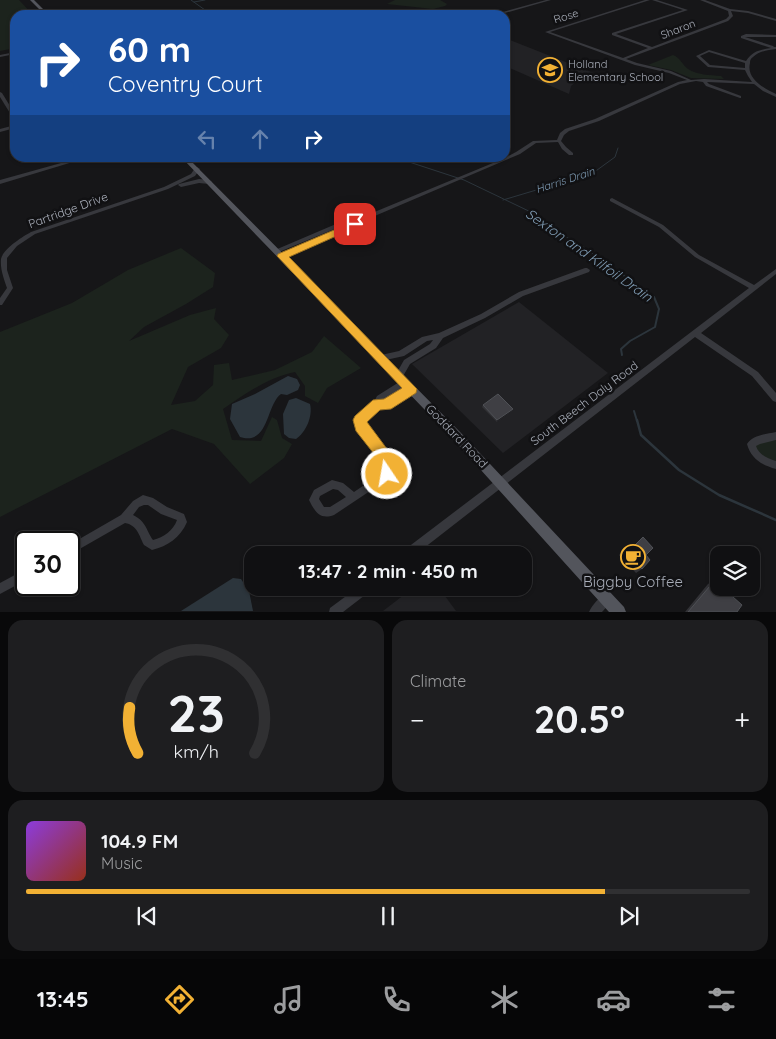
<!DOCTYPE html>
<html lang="en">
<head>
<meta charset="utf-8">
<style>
	:root { --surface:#101012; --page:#1e1e20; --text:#f1f3f6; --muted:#9c9d9f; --line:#303032; --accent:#f2b134 }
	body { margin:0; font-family:Quicksand,sans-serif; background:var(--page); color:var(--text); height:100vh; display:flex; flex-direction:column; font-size:19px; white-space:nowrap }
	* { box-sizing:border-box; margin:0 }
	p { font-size:16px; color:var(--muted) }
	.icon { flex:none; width:28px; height:28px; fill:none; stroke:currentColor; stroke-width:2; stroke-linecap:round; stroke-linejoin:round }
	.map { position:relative; height:612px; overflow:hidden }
	.panel { display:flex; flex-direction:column; gap:8px; padding:8px; background:#09090a; flex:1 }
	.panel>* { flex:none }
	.top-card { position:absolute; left:10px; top:10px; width:500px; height:152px; border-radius:15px; box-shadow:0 1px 4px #0004,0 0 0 1px var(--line); background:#1a4fa0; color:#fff; overflow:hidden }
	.controls { position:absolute; left:710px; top:546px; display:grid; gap:10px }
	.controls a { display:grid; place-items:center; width:50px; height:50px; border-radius:10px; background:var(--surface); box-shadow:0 1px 4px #0004,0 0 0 1px var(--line); font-size:25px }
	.speed { position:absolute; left:15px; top:531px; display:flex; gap:10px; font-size:25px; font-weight:700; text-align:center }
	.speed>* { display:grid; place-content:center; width:65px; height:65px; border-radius:50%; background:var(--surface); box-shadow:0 1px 4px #0004,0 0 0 1px var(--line); line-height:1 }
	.speed .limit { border:2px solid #111; border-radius:8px; background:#fff; color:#111 }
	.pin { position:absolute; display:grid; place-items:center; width:42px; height:42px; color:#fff; margin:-21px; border-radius:10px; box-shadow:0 2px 8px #0006 }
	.me { position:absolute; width:55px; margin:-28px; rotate:348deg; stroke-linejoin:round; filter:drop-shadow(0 0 4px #0008) }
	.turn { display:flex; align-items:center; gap:18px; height:105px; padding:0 15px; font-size:22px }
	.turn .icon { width:65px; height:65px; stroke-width:2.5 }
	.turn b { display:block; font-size:35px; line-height:42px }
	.lanes { display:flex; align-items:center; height:48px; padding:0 15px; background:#0003; justify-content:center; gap:25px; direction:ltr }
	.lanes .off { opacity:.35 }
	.big { font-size:38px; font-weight:800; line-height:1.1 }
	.panel .card { flex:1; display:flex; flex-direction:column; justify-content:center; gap:8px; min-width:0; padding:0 18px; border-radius:15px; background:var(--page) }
	.panel .dial { align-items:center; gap:0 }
	.dial svg { height:130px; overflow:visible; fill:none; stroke:var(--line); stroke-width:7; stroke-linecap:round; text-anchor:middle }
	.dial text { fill:var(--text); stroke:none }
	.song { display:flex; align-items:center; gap:15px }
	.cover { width:60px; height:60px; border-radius:8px; background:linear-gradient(135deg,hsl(270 70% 55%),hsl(10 70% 35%)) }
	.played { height:5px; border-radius:2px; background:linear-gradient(90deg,var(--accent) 80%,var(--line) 80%) }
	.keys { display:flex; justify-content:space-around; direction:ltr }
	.heat { display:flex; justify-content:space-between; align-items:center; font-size:28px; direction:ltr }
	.panel .tiles { flex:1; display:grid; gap:8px; grid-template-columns:1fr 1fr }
	.card:last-child { grid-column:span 2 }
	.trip { position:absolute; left:244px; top:546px; width:288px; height:50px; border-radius:15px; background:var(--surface); box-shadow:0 1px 4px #0004,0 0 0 1px var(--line); font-weight:800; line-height:50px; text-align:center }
	.menu { display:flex; height:80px; justify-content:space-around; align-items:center; background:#060607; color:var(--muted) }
	.menu .icon { width:35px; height:35px }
	.menu .selected { color:var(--accent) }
	.menu b { font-size:22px; color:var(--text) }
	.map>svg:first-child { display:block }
	.built { fill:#222225 }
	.green { fill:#1c231d }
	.water { fill:#2c353c }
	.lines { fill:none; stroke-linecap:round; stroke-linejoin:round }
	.stream-far2 { stroke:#2c353c; stroke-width:1 }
	.stream-far1 { stroke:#2c353c; stroke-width:2 }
	.stream { stroke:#2c353c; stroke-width:2.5 }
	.minor { fill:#37383d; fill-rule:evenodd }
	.major { fill:#53555c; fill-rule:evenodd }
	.wall { fill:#323236 }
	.shaded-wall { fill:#212124 }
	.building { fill:#3f3f44; stroke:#4f5156 }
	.route { fill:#f2b134; stroke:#9d7322 }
	.labels { text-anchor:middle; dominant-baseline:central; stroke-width:5; stroke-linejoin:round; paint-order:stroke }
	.far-street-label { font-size:11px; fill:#a8adb8; stroke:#111113 }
	.far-poi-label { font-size:11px; fill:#a8adb8; stroke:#111113; text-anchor:start }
	.far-water-label { font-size:11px; font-style:italic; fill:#7f9bb3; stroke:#111113 }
	.street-label { font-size:12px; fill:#a8adb8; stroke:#111113 }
	.water-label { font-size:14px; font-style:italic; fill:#7f9bb3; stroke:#111113 }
	.near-poi-label { font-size:15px; fill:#a8adb8; stroke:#111113 }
</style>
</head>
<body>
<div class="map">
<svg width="776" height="612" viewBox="0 0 776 612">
	<rect width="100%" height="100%" fill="#161618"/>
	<g class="built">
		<polygon points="505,38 596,74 576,82 571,86 569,94 505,66"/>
		<polygon points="519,302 608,373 503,453 412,364"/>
		<polygon points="413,588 439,588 456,611 383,611"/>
	</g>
	<g class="green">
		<polygon points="0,0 19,0 33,15 15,15 15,48 0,51"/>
		<polygon points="395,0 440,0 447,4 445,6 433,9 387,4"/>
		<path d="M673 55C681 58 682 65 688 69 697 75 710 75 721 76L724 79 691 78 671 70 648 65Z"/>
		<path d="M181 248 215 273 213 287 186 304 144 327 129 341 190 315 216 308 214 319 229 335 221 348 188 367 171 405 195 401 213 385 214 365 229 363 232 380 275 370 312 352 324 336 361 368 327 388 318 403 305 396V386L295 372C269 377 245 394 223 409L232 440 261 441 272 417 277 420 282 438 292 444 284 458 250 484 214 444 172 429 0 517V332L72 303 128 270Z"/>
		<polygon points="776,440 776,461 766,459 756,449 756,444 761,442"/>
	</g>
	<g class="water">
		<path d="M288 376 297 379 300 385 298 390 287 395 281 394C266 405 269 446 240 437L230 419 232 404 255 394Z"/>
		<path d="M296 398 310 404C313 416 306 432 296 439L289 438 284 434 283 414 289 400Z"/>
		<polygon points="233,578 241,579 249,591 253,611 181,611"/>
	</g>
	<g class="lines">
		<g class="stream-far2">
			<polyline points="191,0 212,15"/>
			<polyline points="194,2 205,0"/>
			<polyline points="397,158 464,180 537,215 559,233 582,246 621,274"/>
			<polyline points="503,200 593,173 615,157 618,148"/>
		</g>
		<g class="stream-far1">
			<polyline points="619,272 654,297 659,309 655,327 630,341 621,349 622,355"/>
			<polyline points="634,411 637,421"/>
		</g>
		<polyline class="stream" points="637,420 641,435 679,470 719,495 776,520"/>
		<g class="minor">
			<polygon points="546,0 551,0 498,15 492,15"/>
			<path d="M645 0H650L550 32 623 58 648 48 612 35V33L683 10 652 0H657L688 10 616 34 652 47 726 19 729 16 728 11 700 0H705L730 9 748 11 776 19V21L748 13 731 11 733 16 728 21 626 59 637 63 671 71 691 80 704 79 752 82 748 76 745 70 708 67 696 56 709 50 746 61C753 51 759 50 771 48L741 38V36L746 34 776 35V37H745L773 46 774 47H776V49C768 50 759 51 753 57 750 59 750 61 750 63 746 78 763 88 776 94V97L763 91 754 84 707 82 709 84 741 96V98H740L706 86 703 82 696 81 680 84 599 121 569 131 564 135 561 141 566 147 573 153V155H569L562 149 558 142 536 143 520 154 363 221 284 257 282 258 279 256 280 255 349 223 279 252H275L274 251 275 250 343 221 360 218 505 158 516 152 533 141 557 140 560 133 565 129 595 119 678 82 687 80 669 73 635 65 545 32ZM709 52 745 63V68L710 65 700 56Z"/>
			<polygon points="15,52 15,54 0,57 0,55"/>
			<polygon points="0,92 2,93 15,114 15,119 13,118 0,97"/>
			<polygon points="15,125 15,128 0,132 0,129"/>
			<polygon points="79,158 86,158 0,184 0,180"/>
			<path d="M197 167 200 169 195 176 168 189 35 234 17 246 7 258V270L13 288 2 305H0V298L7 288C4 279 0 269 1 259 3 249 22 237 31 232L164 187 191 174 195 168Z"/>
			<polygon points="199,179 209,180 212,182 209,184 199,183 181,187 178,185 179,184"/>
			<polygon points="612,198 663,225 699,255 754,285 776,269 776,274 701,333 758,372 776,393 776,402 773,401 752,376 695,337 415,555 402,555 403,551 749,288 695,257 659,227 610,201 610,199"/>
			<polygon points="585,268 587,268 590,270 589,272 523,296 485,318 443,338 436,348 410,364 402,378 399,379 396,378 395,376 404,360 430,344 433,340 427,341 404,356 381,361 378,360 377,358 378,356 381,355 399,351 422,337 439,333 481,314 519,292"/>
			<path d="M404 379 407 380 408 382 407 384 383 401H385L411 386 414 387 415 389 414 391 389 407 386 409 379 408 364 421 365 426C372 434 393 455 394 465 395 470 392 475 388 479L334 515C320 520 315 512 309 500L314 490 332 480 343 483 354 492 382 473 385 470V463L358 430 356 420 357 417 374 402 377 396ZM333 489 338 490 346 497 330 507H324L319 499 320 496Z"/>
			<path d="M776 432V440L760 444 756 446C759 455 767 458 776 461V469C762 465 751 459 747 444 753 435 766 434 776 432Z"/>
			<path d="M143 495 153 498 167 507 184 514 187 522C180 538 168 546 152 550L144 545C139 535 137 525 125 523L69 555V545L121 515 133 501ZM144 505H148L161 514 177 520C173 531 164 537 153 540 146 530 146 521 133 515L139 507Z"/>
			<polygon points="26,569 26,580 0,594 0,583"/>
			<polygon points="357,588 370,588 369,592 343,612 329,612 330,608"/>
			<path d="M607 593 611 594 612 598 611 602 602 612H589C592 605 600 596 607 593Z"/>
		</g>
		<g class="major">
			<polygon points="30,0 34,0 49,15 45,15"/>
			<polygon points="182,158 188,158 460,432 624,607 626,612 609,612 452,438"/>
		</g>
	</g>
	<g class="wall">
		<polygon points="483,405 513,409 512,411 497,422 482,407"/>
		<polygon points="630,545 633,547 646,555 642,569 636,573 619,555"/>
		<polygon points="715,580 737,612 685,612 708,584"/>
	</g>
	<polygon class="shaded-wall" points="513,409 512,411 497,422 497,420"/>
	<g class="building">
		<polygon points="498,394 513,409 497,420 483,405"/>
		<polygon points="643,537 653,548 646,555 650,560 642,569 624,550 630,545 633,547"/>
		<polygon points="715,580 719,583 719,588 723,588 742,605 737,612 688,612"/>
	</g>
	<polygon class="route" points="355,221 360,224 359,226 289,257 417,389 416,393 391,409 380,410 367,422 396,461 397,467 393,479 387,481 382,479 380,474 382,464 356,431 353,420 355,416 373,400 384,399 402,388 277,256 278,254"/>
	<defs>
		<symbol id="school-ring" viewBox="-11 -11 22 22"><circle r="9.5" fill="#111113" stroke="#f2b134" stroke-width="1.5"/><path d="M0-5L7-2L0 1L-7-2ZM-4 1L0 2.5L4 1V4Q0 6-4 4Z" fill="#f2b134"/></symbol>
		<symbol id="cafe-ring" viewBox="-11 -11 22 22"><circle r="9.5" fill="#111113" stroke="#f2b134" stroke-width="1.5"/><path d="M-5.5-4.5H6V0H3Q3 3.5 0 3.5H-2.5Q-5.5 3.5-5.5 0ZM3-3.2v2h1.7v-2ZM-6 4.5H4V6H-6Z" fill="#f2b134"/></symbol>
	</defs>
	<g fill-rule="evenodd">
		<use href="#school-ring" x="536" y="56" width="28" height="28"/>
		<use href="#cafe-ring" x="619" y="543" width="28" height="28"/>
	</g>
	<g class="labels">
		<g class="far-street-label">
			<text transform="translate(566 16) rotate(-17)">Rose</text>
			<text transform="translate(678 29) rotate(-21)">Sharon</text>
		</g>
		<g class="far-poi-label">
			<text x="568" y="64">Holland<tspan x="568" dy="13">Elementary School</tspan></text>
		</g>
		<g class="far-water-label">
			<text transform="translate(565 180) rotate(-18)">Harris Drain</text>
		</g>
		<g class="street-label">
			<text transform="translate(68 210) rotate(-20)">Partridge Drive</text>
			<text transform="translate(584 403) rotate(-37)">South Beech Daly Road</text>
			<text transform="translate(457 436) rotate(46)">Goddard Road</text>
		</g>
		<g class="water-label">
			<text transform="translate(589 255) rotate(35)">Sexton and Kilfoil Drain</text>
		</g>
		<g class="near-poi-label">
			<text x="633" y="581">Biggby Coffee</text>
		</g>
	</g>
</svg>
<div class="controls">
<a><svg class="icon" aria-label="layers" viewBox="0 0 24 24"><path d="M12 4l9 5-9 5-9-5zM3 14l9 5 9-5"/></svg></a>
</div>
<div class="speed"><div class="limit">30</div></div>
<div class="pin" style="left:355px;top:224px;background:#d93025"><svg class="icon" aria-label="arrive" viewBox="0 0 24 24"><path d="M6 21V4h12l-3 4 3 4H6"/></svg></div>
<svg class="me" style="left:387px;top:474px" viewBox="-20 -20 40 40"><circle r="17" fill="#f2b134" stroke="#fff" stroke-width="3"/><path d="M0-11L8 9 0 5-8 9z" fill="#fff"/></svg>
<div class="trip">13:47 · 2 min · 450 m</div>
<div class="top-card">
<div class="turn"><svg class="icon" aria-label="right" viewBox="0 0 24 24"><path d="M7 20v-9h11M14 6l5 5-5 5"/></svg><div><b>60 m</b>Coventry Court</div></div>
<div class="lanes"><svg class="icon off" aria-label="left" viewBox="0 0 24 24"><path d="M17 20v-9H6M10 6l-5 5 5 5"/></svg><svg class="icon off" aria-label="ahead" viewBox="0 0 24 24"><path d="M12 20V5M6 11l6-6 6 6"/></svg><svg class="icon" aria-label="right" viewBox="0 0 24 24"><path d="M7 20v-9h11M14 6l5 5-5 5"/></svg></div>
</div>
</div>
<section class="panel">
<div class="tiles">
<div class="card dial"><svg viewBox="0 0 100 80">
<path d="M14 69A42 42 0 1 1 86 69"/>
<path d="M14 69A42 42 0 0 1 9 41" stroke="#f2b134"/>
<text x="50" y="56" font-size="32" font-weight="700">23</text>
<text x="50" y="72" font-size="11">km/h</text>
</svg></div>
<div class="card"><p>Climate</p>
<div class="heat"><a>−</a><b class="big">20.5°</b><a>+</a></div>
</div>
<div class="card">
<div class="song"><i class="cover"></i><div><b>104.9 FM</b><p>Music</p></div></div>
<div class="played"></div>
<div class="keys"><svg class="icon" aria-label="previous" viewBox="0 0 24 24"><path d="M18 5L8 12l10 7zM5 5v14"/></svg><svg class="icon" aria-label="pause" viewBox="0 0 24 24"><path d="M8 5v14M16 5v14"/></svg><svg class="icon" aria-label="next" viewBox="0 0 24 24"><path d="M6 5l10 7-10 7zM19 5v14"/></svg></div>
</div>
</div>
</section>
<nav class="menu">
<b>13:45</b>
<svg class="icon selected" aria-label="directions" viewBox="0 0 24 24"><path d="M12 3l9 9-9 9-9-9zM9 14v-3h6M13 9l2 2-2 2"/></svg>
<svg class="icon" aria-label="music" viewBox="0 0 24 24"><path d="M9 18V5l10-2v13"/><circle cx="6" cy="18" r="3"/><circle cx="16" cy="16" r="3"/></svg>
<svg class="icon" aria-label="phone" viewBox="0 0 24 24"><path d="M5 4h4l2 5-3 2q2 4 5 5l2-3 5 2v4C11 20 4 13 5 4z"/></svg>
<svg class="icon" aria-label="climate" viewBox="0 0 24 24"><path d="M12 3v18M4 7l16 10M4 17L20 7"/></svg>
<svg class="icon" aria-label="car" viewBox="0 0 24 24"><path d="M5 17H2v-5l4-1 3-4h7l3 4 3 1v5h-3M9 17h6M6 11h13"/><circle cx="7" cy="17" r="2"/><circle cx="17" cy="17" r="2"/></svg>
<svg class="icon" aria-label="filters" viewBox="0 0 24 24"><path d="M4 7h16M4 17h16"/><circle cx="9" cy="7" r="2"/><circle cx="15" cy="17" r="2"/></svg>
</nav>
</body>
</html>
